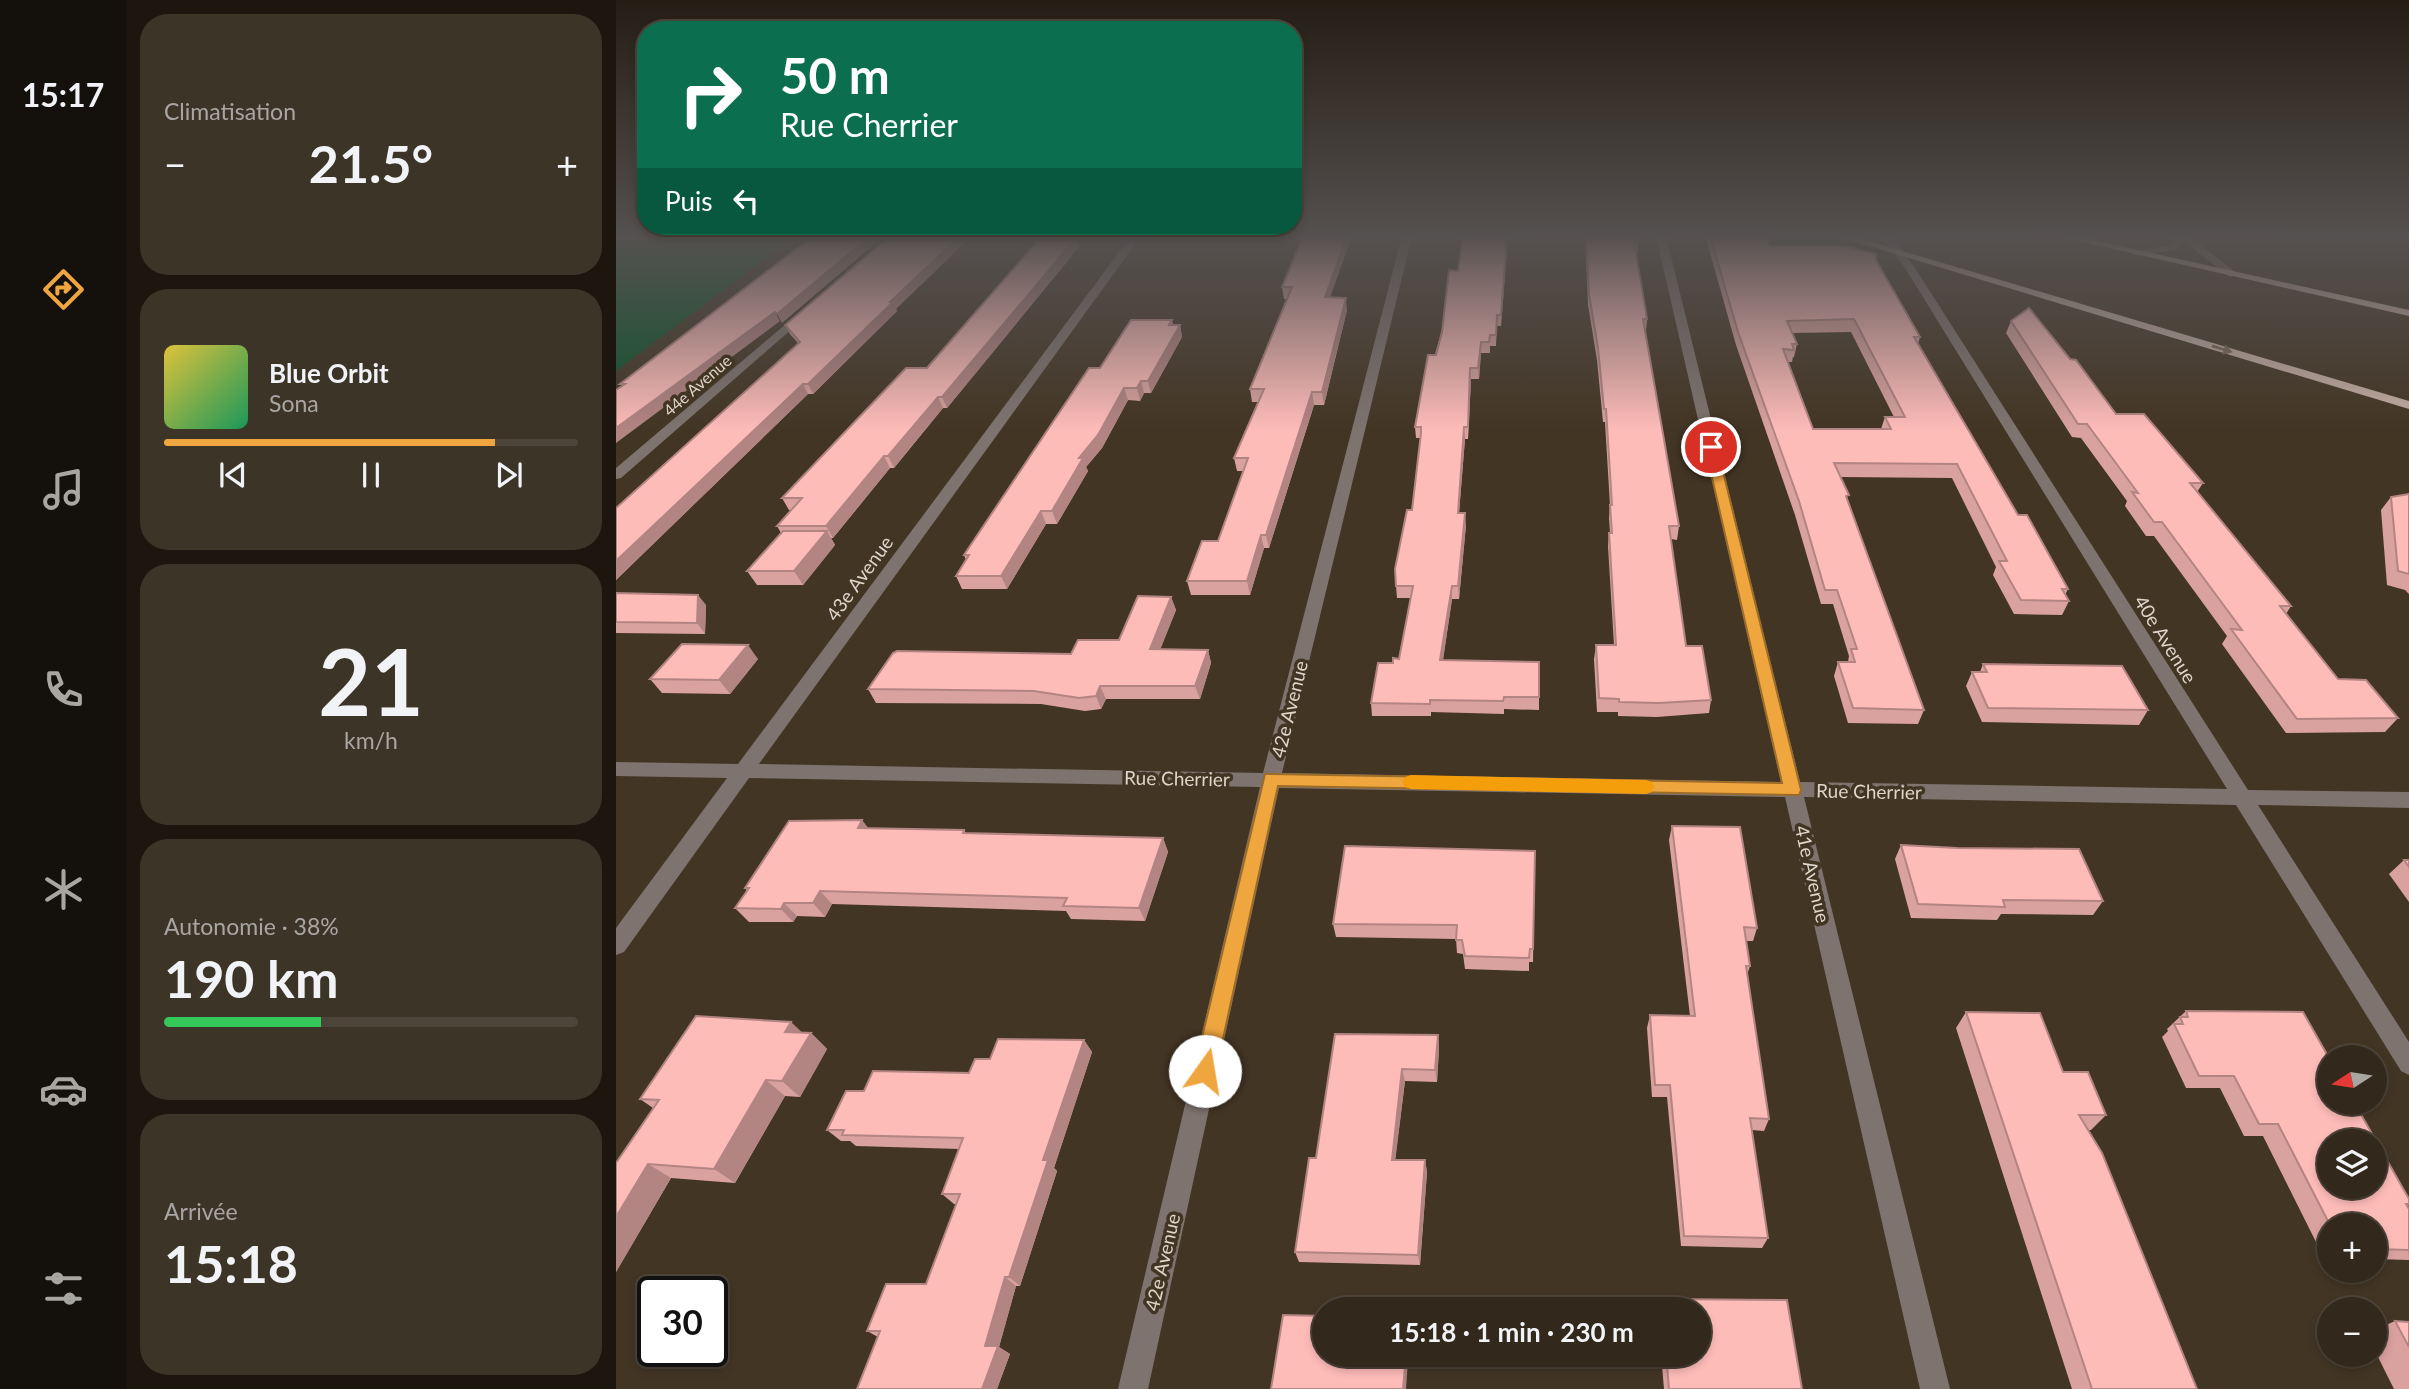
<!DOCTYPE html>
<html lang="fr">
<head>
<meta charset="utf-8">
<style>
	:root { --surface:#32281b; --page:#3d3428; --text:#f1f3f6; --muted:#a8a6a3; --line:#4d443a; --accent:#f0a63f }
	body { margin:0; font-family:Lato,sans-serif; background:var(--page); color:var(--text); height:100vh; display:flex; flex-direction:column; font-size:26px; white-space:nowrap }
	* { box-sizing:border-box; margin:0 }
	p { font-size:23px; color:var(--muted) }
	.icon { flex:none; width:38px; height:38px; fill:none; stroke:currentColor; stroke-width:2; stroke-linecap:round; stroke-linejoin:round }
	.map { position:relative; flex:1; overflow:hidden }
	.panel { display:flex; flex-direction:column; gap:14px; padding:14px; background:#1c160f; width:490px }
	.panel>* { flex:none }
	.hud { position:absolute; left:21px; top:21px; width:665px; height:214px; border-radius:28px; box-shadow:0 4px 10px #0003,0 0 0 2px var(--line); background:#0b6e4f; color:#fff; overflow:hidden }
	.needle { width:46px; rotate:258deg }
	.fabs { position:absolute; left:1701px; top:1045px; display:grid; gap:14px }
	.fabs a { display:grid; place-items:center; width:70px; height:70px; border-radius:50%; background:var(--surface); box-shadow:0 4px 10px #0003,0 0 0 2px var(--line); font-size:35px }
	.speed { position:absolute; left:21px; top:1276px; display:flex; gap:14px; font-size:35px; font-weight:700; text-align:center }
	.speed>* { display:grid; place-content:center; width:91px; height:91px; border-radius:50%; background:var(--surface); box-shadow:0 4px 10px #0003,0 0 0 2px var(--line); line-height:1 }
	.speed .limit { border:4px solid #111; border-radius:10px; background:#fff; color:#111 }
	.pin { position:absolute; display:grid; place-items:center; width:60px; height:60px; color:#fff; margin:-30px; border:4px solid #fff; border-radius:50%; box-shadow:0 2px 7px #0007 }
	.me { position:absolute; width:77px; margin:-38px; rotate:13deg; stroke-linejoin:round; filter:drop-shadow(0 0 5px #0008) }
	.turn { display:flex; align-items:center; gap:24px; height:147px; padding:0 28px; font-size:32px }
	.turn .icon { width:91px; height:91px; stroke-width:2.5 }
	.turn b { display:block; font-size:49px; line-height:60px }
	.then { display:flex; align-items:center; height:66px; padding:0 28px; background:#0003; gap:14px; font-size:26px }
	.big { font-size:52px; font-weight:700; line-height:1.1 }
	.panel .card { flex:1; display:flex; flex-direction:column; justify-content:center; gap:10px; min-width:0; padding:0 24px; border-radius:28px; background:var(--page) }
	.panel .dial { align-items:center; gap:0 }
	.dial b { font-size:91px; line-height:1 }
	.song { display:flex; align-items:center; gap:21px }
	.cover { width:84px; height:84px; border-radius:10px; background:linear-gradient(135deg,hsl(50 70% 55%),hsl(150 70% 35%)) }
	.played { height:7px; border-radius:4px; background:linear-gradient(90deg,var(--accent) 80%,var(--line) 80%) }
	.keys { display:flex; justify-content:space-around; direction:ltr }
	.heat { display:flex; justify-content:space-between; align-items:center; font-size:38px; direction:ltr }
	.charge { height:10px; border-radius:5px; background:linear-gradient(90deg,#34c759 38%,var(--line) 0) }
	.trip { position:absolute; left:696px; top:1297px; width:399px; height:70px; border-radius:35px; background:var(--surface); box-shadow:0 4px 10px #0003,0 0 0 2px var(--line); font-weight:700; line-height:70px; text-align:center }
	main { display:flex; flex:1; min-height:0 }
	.dock { display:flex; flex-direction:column; width:126px; justify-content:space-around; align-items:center; background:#14100b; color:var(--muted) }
	.dock .icon { width:49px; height:49px }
	.dock .on { color:var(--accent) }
	.dock b { font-size:32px; color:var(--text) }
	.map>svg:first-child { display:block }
	.green { fill:#0c532b }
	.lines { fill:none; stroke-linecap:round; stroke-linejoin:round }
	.minor { fill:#7e736f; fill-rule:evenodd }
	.major { fill:#c4aea4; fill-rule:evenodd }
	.wall { fill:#daa29f; fill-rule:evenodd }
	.shaded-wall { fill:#b28482 }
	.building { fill:#febcb9; stroke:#b28482; stroke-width:2; fill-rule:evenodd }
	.oneway { fill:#776557 }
	.route { fill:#f0a63f; stroke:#9c6c29; stroke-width:2 }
	.slow { fill:#f59e0b }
	.labels { text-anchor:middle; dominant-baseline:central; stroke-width:7; stroke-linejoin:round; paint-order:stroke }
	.far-street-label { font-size:16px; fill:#ded5cb; stroke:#433524 }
	.street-label { font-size:19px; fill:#ded5cb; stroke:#433524 }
</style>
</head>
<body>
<main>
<nav class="dock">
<b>15:17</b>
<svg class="icon on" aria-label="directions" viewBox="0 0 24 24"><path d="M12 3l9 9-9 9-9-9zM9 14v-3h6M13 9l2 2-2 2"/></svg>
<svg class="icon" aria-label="music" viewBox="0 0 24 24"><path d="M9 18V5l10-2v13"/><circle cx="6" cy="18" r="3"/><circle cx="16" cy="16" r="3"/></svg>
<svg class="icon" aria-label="phone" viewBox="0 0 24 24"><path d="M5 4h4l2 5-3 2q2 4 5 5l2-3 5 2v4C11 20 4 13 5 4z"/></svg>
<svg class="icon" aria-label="climate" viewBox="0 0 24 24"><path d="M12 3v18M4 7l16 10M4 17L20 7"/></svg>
<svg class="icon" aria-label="car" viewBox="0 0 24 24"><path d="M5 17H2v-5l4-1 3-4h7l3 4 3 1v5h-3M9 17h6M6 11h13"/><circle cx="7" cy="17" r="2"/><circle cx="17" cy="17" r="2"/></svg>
<svg class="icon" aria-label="filters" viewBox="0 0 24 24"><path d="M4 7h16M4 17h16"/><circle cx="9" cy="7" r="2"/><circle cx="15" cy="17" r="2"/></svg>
</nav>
<section class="panel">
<div class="card"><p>Climatisation</p>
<div class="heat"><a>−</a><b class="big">21.5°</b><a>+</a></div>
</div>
<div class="card">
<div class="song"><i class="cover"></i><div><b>Blue Orbit</b><p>Sona</p></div></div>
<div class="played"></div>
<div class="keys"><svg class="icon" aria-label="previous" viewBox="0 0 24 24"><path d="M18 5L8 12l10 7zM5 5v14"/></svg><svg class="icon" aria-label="pause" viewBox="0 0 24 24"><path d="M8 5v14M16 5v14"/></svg><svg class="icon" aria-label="next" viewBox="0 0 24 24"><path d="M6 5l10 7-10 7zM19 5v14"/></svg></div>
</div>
<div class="card dial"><b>21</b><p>km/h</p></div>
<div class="card"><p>Autonomie · 38%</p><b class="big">190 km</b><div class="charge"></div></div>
<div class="card"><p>Arrivée</p><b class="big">15:18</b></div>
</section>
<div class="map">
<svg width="1793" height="1389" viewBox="0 0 1793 1389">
	<rect width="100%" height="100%" fill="#433524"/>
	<polygon class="green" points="0,236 179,236 0,371"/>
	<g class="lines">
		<g class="minor">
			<polygon points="515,236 525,236 143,764 647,773 786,236 796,236 666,773 1165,782 1040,236 1050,236 1184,782 1611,789 1289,268 1266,236 1276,236 1299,268 1632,790 1793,792 1793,808 1642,805 1793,1042 1793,1075 1785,1071 1620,805 1188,797 1334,1389 1304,1389 1169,797 663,788 532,1389 502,1389 644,787 133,778 8,952 0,955 0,928 111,778 0,776 0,762 122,764"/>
			<polygon points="1556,236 1573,236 1623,275 1614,277 1566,240 1562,249 1520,256 1515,253 1556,245"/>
			<polygon points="184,312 193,314 5,478 0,479 0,468"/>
		</g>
		<g class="major">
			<polygon points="1220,236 1236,236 1793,401 1793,409"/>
			<polygon points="1440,236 1459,236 1793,310 1793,316"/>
		</g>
	</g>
	<g class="wall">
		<polygon points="687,236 714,298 731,310 708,405 698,405 653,548 648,548 634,595 575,595 571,581 602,541 628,471 621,471 618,458 642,402 636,402 634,389 671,299 668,299 666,287"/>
		<polygon points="847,236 892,236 885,326 881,326 880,346 874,346 874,353 865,353 863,379 855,379 852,439 849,439 843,513 850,525 843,599 836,599 827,660 923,662 923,710 888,709 888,714 815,712 815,716 756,716 755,703 777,663 783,659 795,598 781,598 780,586 796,510 805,438 800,438 799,427 842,271"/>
		<polygon points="969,236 1022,236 1022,252 1020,252 1031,319 1030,331 1029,331 1063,526 1061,540 1055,539 1070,646 1095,700 1093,713 1041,717 1002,716 1002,712 981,712 978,659 980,645 998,645 992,546 993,533 994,533 993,518 994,505 989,422 987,422 981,360 972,305"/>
		<path d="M1091 236H1150L1154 246 1260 260 1304 337 1302 344 1402 515 1452 589 1449 595 1453 601 1446 615 1398 614 1377 575 1380 567 1336 478 1225 477 1231 500 1308 710 1302 724 1232 723 1218 676 1222 662H1232L1233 656 1217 604H1205L1179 515 1120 345 1091 242ZM1235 332 1278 417H1269L1265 429H1197L1172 362H1176L1177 357H1178L1181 344 1176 333Z"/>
		<polygon points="460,238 463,247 331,408 327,408 278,468 274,468 217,538 215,538 219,545 187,585 141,585 131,571 165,533 161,526 176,510 173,510 166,498 311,368"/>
		<polygon points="280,309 281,311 197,394 192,394 0,580 0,508 182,343 174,334 169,325"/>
		<polygon points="556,320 557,325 564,325 566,337 535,393 528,393 524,401 512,400 486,448 470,467 472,471 441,524 430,524 391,589 346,589 340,576 350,560 348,555 484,368"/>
		<polygon points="1395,321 1454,359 1500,414 1587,483 1581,492 1675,606 1670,614 1722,679 1782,718 1769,732 1670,733 1606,644 1611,636 1538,536 1530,536 1509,506 1511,501 1465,438 1456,437 1390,333"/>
		<polygon points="1793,494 1793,594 1789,590 1771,585 1765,510 1775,497"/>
		<polygon points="0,593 90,605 89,634 0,633"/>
		<polygon points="555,597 560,610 544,649 592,650 595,663 584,699 490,699 485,709 469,711 425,704 260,703 252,689 455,654 503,640"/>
		<polygon points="142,659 114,694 46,693 34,679"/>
		<polygon points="1367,664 1532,710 1523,725 1366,722 1350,686 1356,672 1364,672"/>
		<polygon points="1056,826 1141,928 1137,941 1130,941 1134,966 1131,975 1153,1119 1148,1131 1136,1130 1152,1238 1146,1248 1065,1246 1051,1097 1036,1097 1031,1028 1034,1015 1074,1016 1053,840"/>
		<polygon points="252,828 348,830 350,833 547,838 552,852 529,921 455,919 450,911 216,904 209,917 181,916 177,922 133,922 119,908 131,891 129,888"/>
		<polygon points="1285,845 1487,901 1477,915 1385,914 1381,920 1295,918 1279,859"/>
		<polygon points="919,851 917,962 913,962 913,971 849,969 847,954 841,953 840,939 720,937 717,924"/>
		<polygon points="1788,860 1793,860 1793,902 1773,874"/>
		<polygon points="1570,1011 1793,1199 1793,1205 1792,1206 1793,1260 1759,1259 1759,1225 1713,1225 1713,1258 1708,1258 1647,1136 1628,1136 1604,1088 1570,1088 1546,1037 1552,1031 1551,1029"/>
		<polygon points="1350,1012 1447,1072 1490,1115 1475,1130 1472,1130 1581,1389 1456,1389 1340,1028"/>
		<polygon points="186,1032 195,1033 211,1049 184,1097 169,1096 119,1183 55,1178 0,1272 0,1163 37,1108 24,1099"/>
		<polygon points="719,1034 822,1035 823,1048 821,1082 789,1081 779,1160 809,1160 811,1172 804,1265 683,1262 679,1252 700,1158"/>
		<polygon points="468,1040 476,1052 438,1168 441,1171 404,1286 400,1286 383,1347 394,1354 381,1389 241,1389 262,1337 251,1331 310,1284 341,1205 338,1204 326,1194 343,1149 240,1146 234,1141 225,1141 211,1130 248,1091 353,1073 374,1059"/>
		<polygon points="1046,1299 1171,1300 1186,1389 1048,1389 1045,1354 1083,1354 1083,1309 1042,1309"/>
		<polygon points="1779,1321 1793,1322 1793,1389 1778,1389 1759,1351 1759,1330"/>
	</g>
	<g class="shaded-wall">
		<polygon points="254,236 268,236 166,323 161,314"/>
		<polygon points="344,236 356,236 280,309 281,311 197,394 192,384 274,302"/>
		<polygon points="731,236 736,236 710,309 709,297"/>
		<polygon points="891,236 892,236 885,326 885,315"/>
		<polygon points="460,238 463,247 331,408 326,397"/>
		<polygon points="730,298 731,310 708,405 706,392"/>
		<polygon points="159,312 164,321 0,443 0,428"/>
		<polygon points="564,325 566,337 535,393 532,381"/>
		<polygon points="865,342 865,353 863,379 862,368"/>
		<polygon points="854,368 855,379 852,439 852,427"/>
		<polygon points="525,381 528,393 524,401 521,388"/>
		<polygon points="187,384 192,394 0,580 0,561"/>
		<polygon points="508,388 512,400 486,448 470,467 472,471 441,524 436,511 463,458"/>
		<polygon points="696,392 698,405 653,548 650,535"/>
		<polygon points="322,397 327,408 278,468 272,456"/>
		<polygon points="848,427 849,439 842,525 842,513"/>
		<polygon points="268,456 274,468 217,538 210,526"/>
		<polygon points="425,511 430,524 391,589 385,576"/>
		<polygon points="849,513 850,525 843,599 842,586"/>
		<polygon points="211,531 219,545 187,585 178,571"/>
		<polygon points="645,535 648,548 634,595 631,581"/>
		<polygon points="836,586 836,599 825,673 824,660"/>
		<polygon points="82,595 90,605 89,634 81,623"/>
		<polygon points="555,597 560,610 539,663 534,649"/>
		<polygon points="132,645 142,659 114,694 103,680"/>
		<polygon points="592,650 595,663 584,699 579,686"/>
		<polygon points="484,686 490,699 485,709 480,696"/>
		<polygon points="246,820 257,834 242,828"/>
		<polygon points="547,838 552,852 529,921 523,908"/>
		<polygon points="204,891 216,904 209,917 197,903"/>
		<polygon points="168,903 181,916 177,922 165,909"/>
		<polygon points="175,1022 192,1038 195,1033 211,1049 184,1097 166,1081 169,1032"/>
		<polygon points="822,1035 823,1048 821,1082 819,1070"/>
		<polygon points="468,1040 476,1052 438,1168 441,1171 404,1286 393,1277 427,1160"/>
		<polygon points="786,1069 789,1081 778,1171 776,1160"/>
		<polygon points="150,1080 169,1096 119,1183 98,1169"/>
		<polygon points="809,1160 811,1172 804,1265 802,1255"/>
		<polygon points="32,1164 55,1178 0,1272 0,1217"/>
		<polygon points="389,1277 400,1286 383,1347 394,1354 381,1389 366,1389 369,1346"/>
		<polygon points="790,1354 791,1354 792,1360 790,1389 787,1389"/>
	</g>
	<g class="building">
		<polygon points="197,236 254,236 161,314 159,312 0,428 0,390 9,384 4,384"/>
		<polygon points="274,236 344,236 274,302 277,302 192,384 187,384 0,561 0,508 184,342 169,325"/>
		<polygon points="426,236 458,236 460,238 326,397 322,397 272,456 268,456 210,526 161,526 186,498 166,498 290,368 311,368"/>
		<polygon points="687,236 731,236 709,297 730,298 706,392 696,392 650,535 645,535 631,581 571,581 586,541 602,541 632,458 618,458 648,389 634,389 676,287 666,287"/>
		<polygon points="847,236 891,236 885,315 881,315 880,335 874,335 873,342 865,342 862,368 854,368 852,427 848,427 842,513 849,513 842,586 836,586 824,660 923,662 923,697 888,697 887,701 814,700 814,704 755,703 762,663 777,663 777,658 783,659 797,586 780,586 779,569 791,510 796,510 805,433 805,427 799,427 812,355 820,355 826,332 833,270 842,271"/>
		<polygon points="970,236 1022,236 1023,241 1018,241 1031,319 1027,319 1063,526 1053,526 1070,646 1086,646 1095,700 1043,703 1003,702 1003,699 983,698 980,645 1000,645 993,533 996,533 994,505 996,505 990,409 988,409 982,348 973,294"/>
		<path d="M1094 236H1150L1154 246H1229L1260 254V260L1304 337H1298L1402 515H1411L1452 589H1446L1453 601 1405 600 1383 561H1391L1341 464 1218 463 1233 495 1230 496 1308 710 1237 708 1222 662H1239L1235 649H1241L1221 590H1209L1183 501 1122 332ZM1238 319 1289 417H1269L1275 429H1197L1167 349 1178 350 1176 344H1181L1171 321Z"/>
		<polygon points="1413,308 1454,359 1460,360 1500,414 1528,414 1587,483 1574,483 1675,606 1664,606 1722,679 1750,680 1782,718 1681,719 1615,629 1626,630 1546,522 1538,522 1516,492 1522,493 1471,424 1462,424 1395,321"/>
		<polygon points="515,320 556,320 553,325 564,325 532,381 525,381 521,388 508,388 482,435 463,458 467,458 436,511 425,511 385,576 340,576 353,555 348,555 473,368 484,368"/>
		<polygon points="1793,494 1793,574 1782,571 1775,497"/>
		<polygon points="167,531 211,531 178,571 131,571"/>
		<polygon points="0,593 82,595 81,623 0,622"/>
		<polygon points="522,596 555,597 534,649 592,650 579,686 484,686 480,696 463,698 418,691 252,689 277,653 281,651 455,654 462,640 503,640"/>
		<polygon points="66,644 132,645 103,680 34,679"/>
		<polygon points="1367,664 1506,666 1532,710 1372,708 1356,672 1371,672"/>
		<polygon points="246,820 242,828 348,830 347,833 547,838 523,908 447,906 451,898 204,891 197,903 168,903 165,909 119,908 133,888 129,888 173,821"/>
		<polygon points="1056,826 1124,827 1141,928 1128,927 1134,966 1130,966 1153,1119 1134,1118 1152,1238 1068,1236 1054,1085 1039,1085 1034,1015 1079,1016"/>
		<polygon points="1285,845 1341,848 1463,849 1487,901 1387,900 1389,907 1302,904"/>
		<polygon points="729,846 919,851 917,949 914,949 913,958 849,956 846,940 840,940 841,925 717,924"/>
		<polygon points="1788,860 1793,860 1793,867"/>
		<path d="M1570 1011 1687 1012 1713 1058V1102H1738L1793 1199V1204H1790L1793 1209V1250L1759 1249V1225H1714L1662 1124H1643L1618 1076H1583L1558 1024H1567L1564 1017H1572ZM1713 1141H1759V1186H1713Z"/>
		<polygon points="1350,1012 1424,1013 1447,1072 1472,1072 1490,1115 1463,1115 1486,1153 1581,1389 1476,1389"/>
		<polygon points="80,1016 175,1022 169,1032 195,1033 166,1081 150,1080 98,1169 32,1164 0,1217 0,1163 43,1100 24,1099"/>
		<polygon points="719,1034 822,1035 819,1070 786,1069 776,1160 809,1160 802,1255 679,1252 693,1158 700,1158"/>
		<polygon points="382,1039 468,1040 427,1160 432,1160 393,1277 389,1277 369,1346 382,1346 366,1389 241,1389 264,1331 251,1331 270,1284 310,1284 344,1194 326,1194 347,1138 226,1135 228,1130 211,1130 230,1091 248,1091 257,1071 353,1073 359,1059 374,1059"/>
		<polygon points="1046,1299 1171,1300 1186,1389 1053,1389 1050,1354 1083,1354 1083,1309 1047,1309"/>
		<polygon points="667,1315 709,1316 709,1354 790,1354 787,1389 655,1389"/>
		<polygon points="1779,1321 1793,1322 1793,1347"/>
	</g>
	<defs><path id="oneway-solid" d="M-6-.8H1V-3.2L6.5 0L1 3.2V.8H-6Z" transform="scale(1.75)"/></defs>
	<use class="oneway" href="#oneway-solid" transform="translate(1606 349) rotate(17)"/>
	<linearGradient id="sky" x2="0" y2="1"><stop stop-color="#251d14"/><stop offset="0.55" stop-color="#555150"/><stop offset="1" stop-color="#555150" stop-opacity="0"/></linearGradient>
	<rect width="1793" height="431" fill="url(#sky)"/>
	<polygon class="route" points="1095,444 1101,447 1185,790 1183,795 662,786 600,1071 597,1078 589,1081 581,1078 578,1071 649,774 1166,783 1089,447"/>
	<polygon class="slow" points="795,775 1030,780 1036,782 1038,787 1036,792 1030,794 795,789 789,787 786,782 789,777"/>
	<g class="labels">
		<g class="far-street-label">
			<text transform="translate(81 385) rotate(-41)">44e Avenue</text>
		</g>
		<g class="street-label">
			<text transform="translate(243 578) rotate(-54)">43e Avenue</text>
			<text transform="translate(1550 639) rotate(58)">40e Avenue</text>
			<text transform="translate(673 709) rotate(-76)">42e Avenue</text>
			<text transform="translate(561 778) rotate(1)">Rue Cherrier</text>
			<text transform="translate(1253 791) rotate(1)">Rue Cherrier</text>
			<text transform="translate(1197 874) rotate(77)">41e Avenue</text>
			<text transform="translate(546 1262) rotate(-77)">42e Avenue</text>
		</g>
	</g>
</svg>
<div class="fabs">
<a><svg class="needle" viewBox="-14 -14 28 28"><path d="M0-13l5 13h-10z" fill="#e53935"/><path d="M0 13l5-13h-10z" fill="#a8a6a3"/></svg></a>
<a><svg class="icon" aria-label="layers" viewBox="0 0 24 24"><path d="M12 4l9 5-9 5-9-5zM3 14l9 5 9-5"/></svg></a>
<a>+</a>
<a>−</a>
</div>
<div class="speed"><div class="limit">30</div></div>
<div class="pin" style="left:1095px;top:447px;background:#d93025"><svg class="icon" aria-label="arrive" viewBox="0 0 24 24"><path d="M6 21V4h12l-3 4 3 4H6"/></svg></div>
<svg class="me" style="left:589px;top:1071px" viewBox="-20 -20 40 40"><circle r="19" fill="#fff"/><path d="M0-13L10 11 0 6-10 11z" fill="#f0a63f"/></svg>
<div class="trip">15:18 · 1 min · 230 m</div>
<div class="hud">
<div class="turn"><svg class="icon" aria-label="right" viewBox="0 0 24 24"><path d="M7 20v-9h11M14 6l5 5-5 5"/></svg><div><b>50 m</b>Rue Cherrier</div></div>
<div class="then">Puis<svg class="icon" aria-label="left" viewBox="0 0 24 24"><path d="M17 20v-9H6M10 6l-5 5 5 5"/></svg></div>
</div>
</div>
</main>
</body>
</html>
